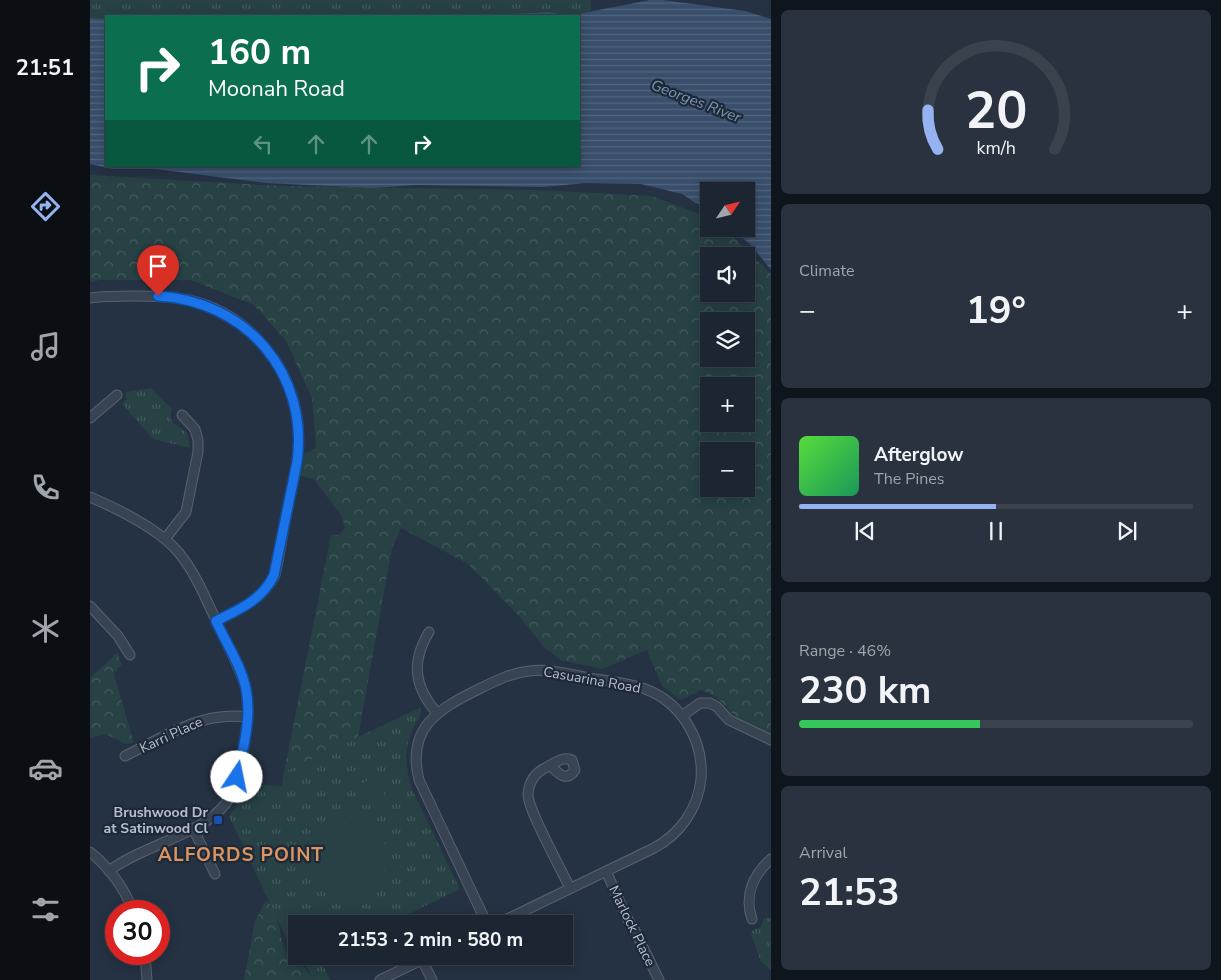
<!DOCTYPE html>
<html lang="en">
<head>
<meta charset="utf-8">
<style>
	:root { --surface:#1c2632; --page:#29323e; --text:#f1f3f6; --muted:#a0a5ac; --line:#3a434d; --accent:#95b2f1 }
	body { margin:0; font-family:"Nunito Sans",sans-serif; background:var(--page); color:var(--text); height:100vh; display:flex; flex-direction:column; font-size:19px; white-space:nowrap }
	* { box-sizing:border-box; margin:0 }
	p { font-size:16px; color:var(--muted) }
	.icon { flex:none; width:28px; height:28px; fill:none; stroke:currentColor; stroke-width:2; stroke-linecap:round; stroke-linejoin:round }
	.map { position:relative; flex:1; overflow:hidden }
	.panel { display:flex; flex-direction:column; gap:10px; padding:10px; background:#0f151c; width:450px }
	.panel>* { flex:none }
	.hud { position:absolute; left:15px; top:15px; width:475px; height:152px; border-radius:0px; box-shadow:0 2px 12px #0003,0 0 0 1px var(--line); background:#0b6e4f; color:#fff; overflow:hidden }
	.needle { width:32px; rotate:55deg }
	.buttons { position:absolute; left:610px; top:182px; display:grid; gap:10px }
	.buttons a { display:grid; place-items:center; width:55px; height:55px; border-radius:0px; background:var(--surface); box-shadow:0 2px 12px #0003,0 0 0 1px var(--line); font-size:25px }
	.speed { position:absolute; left:15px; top:900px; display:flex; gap:10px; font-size:25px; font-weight:700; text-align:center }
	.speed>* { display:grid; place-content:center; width:65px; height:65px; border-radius:50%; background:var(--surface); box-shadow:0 2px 12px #0003,0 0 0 1px var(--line); line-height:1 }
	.speed .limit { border:8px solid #d22; background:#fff; color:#111 }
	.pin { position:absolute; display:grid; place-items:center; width:42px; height:42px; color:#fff; margin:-51px -21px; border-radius:50% 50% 50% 0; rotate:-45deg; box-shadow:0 0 5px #0007 }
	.pin .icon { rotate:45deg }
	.me { position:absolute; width:55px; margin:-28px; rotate:11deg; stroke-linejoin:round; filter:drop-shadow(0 0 4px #0008) }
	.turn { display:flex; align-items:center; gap:18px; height:105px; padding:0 20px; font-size:22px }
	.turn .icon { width:65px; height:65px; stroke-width:2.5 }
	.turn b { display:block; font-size:35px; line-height:42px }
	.lanes { display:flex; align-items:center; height:48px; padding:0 20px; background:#0003; justify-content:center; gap:25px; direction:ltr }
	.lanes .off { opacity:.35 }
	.big { font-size:38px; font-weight:700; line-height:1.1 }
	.panel .card { flex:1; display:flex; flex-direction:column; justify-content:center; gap:8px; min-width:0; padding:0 18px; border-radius:8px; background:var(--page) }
	.panel .dial { align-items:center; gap:0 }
	.dial svg { height:130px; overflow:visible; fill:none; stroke:var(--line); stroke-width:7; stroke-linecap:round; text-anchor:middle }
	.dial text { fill:var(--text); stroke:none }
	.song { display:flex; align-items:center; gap:15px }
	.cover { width:60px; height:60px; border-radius:8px; background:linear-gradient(135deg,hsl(110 70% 55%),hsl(150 70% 35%)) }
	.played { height:5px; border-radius:2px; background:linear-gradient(90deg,var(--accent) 50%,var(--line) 50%) }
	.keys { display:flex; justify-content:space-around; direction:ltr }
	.heat { display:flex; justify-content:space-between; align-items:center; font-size:28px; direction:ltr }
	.charge { height:8px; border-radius:4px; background:linear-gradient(90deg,#34c759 46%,var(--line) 0) }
	.trip { position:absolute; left:198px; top:915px; width:285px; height:50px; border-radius:0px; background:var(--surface); box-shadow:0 2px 12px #0003,0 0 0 1px var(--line); font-weight:700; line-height:50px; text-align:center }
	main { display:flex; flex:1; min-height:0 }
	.tabs { display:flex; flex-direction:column; width:90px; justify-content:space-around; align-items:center; background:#0b0f14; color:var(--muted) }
	.tabs .icon { width:35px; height:35px }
	.tabs .current { color:var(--accent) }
	.tabs b { font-size:22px; color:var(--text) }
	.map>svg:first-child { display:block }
	.grass { fill:url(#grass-tufts) }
	.forest { fill:url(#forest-crowns); fill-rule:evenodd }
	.garden { fill:#274144 }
	.water { fill:url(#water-rules) }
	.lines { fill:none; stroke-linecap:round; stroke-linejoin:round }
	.minor-casing { stroke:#586270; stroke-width:11 }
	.minor { stroke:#394453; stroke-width:9 }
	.route-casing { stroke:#114b97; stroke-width:12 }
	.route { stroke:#1a73e8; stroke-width:9 }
	.transit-dot { fill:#1a4fb4; stroke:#1e2938; stroke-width:2 }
	.labels { text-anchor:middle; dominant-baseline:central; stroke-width:4.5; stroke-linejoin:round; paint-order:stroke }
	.street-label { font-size:14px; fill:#b7bfcd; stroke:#1e2938 }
	.poi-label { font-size:14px; font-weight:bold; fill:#b7bfcd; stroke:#1e2938; text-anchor:end }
	.water-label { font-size:15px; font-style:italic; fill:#7c96b5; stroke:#1e2938 }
	.district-label { font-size:19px; font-weight:bold; letter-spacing:1px; fill:#dc9562; stroke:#1e2938 }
</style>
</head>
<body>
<main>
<nav class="tabs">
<b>21:51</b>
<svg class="icon current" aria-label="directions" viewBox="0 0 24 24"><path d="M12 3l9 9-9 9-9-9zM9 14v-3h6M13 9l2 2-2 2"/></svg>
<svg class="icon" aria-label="music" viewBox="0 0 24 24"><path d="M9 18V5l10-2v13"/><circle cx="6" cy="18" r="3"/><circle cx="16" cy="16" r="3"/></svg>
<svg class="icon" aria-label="phone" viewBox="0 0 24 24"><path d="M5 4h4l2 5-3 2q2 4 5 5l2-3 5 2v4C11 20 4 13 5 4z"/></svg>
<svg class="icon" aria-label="climate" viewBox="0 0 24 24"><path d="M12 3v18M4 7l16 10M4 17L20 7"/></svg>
<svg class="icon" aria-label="car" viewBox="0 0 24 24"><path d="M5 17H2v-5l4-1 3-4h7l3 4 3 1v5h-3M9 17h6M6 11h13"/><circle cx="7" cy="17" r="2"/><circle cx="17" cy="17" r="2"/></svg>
<svg class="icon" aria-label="filters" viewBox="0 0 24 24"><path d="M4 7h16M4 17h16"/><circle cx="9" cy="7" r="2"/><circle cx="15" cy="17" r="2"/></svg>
</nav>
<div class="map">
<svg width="681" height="980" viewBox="0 0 681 980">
	<defs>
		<pattern id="grass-tufts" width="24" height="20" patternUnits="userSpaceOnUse" patternTransform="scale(1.25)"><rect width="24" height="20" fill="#274144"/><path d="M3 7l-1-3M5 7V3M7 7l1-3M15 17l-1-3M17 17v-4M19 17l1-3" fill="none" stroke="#445b5e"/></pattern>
		<pattern id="forest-crowns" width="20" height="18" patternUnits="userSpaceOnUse" patternTransform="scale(1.25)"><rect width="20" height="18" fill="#274144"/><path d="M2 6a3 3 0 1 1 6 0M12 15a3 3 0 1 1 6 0" fill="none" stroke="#445b5e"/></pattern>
		<pattern id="water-rules" width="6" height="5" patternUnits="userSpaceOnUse" patternTransform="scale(1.25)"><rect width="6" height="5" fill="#384e6b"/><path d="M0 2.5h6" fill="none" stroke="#53667f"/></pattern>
	</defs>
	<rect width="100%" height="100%" fill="#253243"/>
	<g class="grass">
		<polygon points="0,0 501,0 501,11 478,16 459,12 373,16 16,16 16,19 0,18"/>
		<path d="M61 388 82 409C76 426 90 424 98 435L100 448 63 439 32 404 36 399V392Z"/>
		<path d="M331 707C332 717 327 719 323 729 314 748 315 769 322 789L370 889 298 924H206V956L205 957 139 816 150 801 154 784 192 786 194 772Z"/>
		<polygon points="674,918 681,918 681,970 671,962 661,934 662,931 671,927"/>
		<polygon points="210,956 231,956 229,957 240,980 224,980"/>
	</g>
	<g class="forest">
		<path d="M0 175 191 186 448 190 562 196 619 218V229H635L681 274V735L646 717 626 697 611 690 591 700 572 686 557 650 512 669 470 660 453 646 429 616 378 564 311 528 302 548 268 737 194 772 241 535H249L255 528 252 517 224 479 210 476 213 454 226 448 222 398 196 341 164 305 101 280H10L0 282ZM619 256H656V294H619ZM619 321H656V359H619ZM619 386H656V424H619ZM619 451H656V489H619Z"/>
		<polygon points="28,652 29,659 32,664 24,674 44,743 35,744 16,734 0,738 0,678"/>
		<path d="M176 900C190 913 189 932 194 948 197 957 206 958 211 964 216 969 220 975 224 980H154L165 921Z"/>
	</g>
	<g class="garden">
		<polygon points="287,777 290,784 267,794 264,787"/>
		<polygon points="292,789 295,796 273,806 270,799"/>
		<circle cx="256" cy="857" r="41"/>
	</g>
	<polygon class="water" points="560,0 573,0 655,11 681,19 681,270 661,245 642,229 656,229 656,191 619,191 619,209 604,202 592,194 551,184 495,183 454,187 326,185 282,188 176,183 65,169 23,169 0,164 0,18 16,19 16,166 489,166 489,16 373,16 459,12 478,16"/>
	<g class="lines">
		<defs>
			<g id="minor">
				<path d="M0 298C14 296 28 296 42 296 61 296 79 296 98 300 158 313 202 366 208 425 211 454 203 483 197 511 193 532 190 554 185 575 172 600 150 609 126 621"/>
				<polyline points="0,418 27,395"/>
				<path d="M0 497C28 509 70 530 89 553 108 576 119 607 132 633 140 651 151 670 156 689 161 715 152 782 136 803 114 834 51 846 19 871"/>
				<polyline points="75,539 96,512 108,452 108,440 105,429 92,415"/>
				<polyline points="0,606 28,636 40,655"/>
				<path d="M339 632C321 662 324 687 347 713"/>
				<polyline points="592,716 610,703 620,703 627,707 639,720 681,740"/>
				<path d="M35 756C76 736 110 711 158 717"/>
				<path d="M460 765C468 773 476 783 485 770L482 760C473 756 465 763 457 767 446 772 439 781 438 794 437 808 472 871 480 888"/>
				<polyline points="103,828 125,874"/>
				<path d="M0 852C19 867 35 889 43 911"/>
				<polyline points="516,871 537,918 545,931 569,980"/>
				<path d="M662 919C654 896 663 875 681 859"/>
				<path d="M397 924 329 780C316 728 348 709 389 689 405 681 421 673 439 671 459 668 479 674 499 678 517 681 537 682 555 689 591 702 614 740 611 779 608 809 590 834 564 848L407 924"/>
				<polyline points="55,954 57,980"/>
				<polyline points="332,960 342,980"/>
				<polyline points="290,980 340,956"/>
			</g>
		</defs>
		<use href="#minor" class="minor-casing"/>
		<use href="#minor" class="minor"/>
	</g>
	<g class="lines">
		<defs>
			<path id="route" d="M68 296C156 301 219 373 207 462L184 575C172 600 150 609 126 621 136 643 151 665 156 689 162 718 153 749 147 777"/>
		</defs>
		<use href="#route" class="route-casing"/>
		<use href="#route" class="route"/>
	</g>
	<rect class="transit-dot" x="123" y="815" width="10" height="10" rx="2.5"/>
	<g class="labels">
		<g class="street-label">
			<text transform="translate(502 680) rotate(10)">Casuarina Road</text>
			<text transform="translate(81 735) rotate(-25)">Karri Place</text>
			<text transform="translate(542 926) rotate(64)">Marlock Place</text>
		</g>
		<g class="poi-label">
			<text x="118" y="812">Brushwood Dr<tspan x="118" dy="16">at Satinwood Cl</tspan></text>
		</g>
		<g class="water-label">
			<text transform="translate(606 101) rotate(21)">Georges River</text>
		</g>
		<g class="district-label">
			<text x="151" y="855">ALFORDS POINT</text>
		</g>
	</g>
</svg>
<div class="buttons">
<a><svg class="needle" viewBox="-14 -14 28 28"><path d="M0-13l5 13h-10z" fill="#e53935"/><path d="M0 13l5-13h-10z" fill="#a0a5ac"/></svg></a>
<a><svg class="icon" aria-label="sound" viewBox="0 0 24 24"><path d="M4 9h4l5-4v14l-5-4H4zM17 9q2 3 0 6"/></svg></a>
<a><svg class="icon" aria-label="layers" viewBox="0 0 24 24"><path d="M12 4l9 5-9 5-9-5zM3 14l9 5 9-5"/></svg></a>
<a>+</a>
<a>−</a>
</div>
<div class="speed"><div class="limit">30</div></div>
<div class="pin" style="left:68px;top:296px;background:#d93025"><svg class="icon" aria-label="arrive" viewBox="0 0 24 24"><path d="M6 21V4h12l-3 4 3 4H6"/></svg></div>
<svg class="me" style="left:147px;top:777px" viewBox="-20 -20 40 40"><circle r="19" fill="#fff"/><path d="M0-13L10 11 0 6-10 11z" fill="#1a73e8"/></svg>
<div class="trip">21:53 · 2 min · 580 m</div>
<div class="hud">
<div class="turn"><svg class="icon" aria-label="right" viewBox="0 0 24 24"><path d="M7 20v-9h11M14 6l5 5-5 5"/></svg><div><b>160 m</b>Moonah Road</div></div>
<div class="lanes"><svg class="icon off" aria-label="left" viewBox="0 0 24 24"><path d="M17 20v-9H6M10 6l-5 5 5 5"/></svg><svg class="icon off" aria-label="ahead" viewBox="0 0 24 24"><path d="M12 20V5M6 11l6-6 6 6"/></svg><svg class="icon off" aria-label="ahead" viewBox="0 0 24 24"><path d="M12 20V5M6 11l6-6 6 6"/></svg><svg class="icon" aria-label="right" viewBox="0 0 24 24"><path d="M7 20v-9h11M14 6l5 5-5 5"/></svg></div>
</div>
</div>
<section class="panel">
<div class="card dial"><svg viewBox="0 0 100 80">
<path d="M14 69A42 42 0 1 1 86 69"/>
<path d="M14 69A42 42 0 0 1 8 45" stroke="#95b2f1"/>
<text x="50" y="56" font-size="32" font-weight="700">20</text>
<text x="50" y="72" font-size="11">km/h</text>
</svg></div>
<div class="card"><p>Climate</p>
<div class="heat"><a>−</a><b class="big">19°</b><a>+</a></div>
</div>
<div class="card">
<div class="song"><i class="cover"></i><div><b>Afterglow</b><p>The Pines</p></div></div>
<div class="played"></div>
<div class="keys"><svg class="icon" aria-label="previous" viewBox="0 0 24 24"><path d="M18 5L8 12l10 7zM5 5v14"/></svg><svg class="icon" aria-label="pause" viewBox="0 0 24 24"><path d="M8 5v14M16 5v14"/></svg><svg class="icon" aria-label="next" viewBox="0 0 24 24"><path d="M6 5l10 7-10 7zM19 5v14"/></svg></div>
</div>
<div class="card"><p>Range · 46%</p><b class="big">230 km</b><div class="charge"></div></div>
<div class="card"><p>Arrival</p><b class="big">21:53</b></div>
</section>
</main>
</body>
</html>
